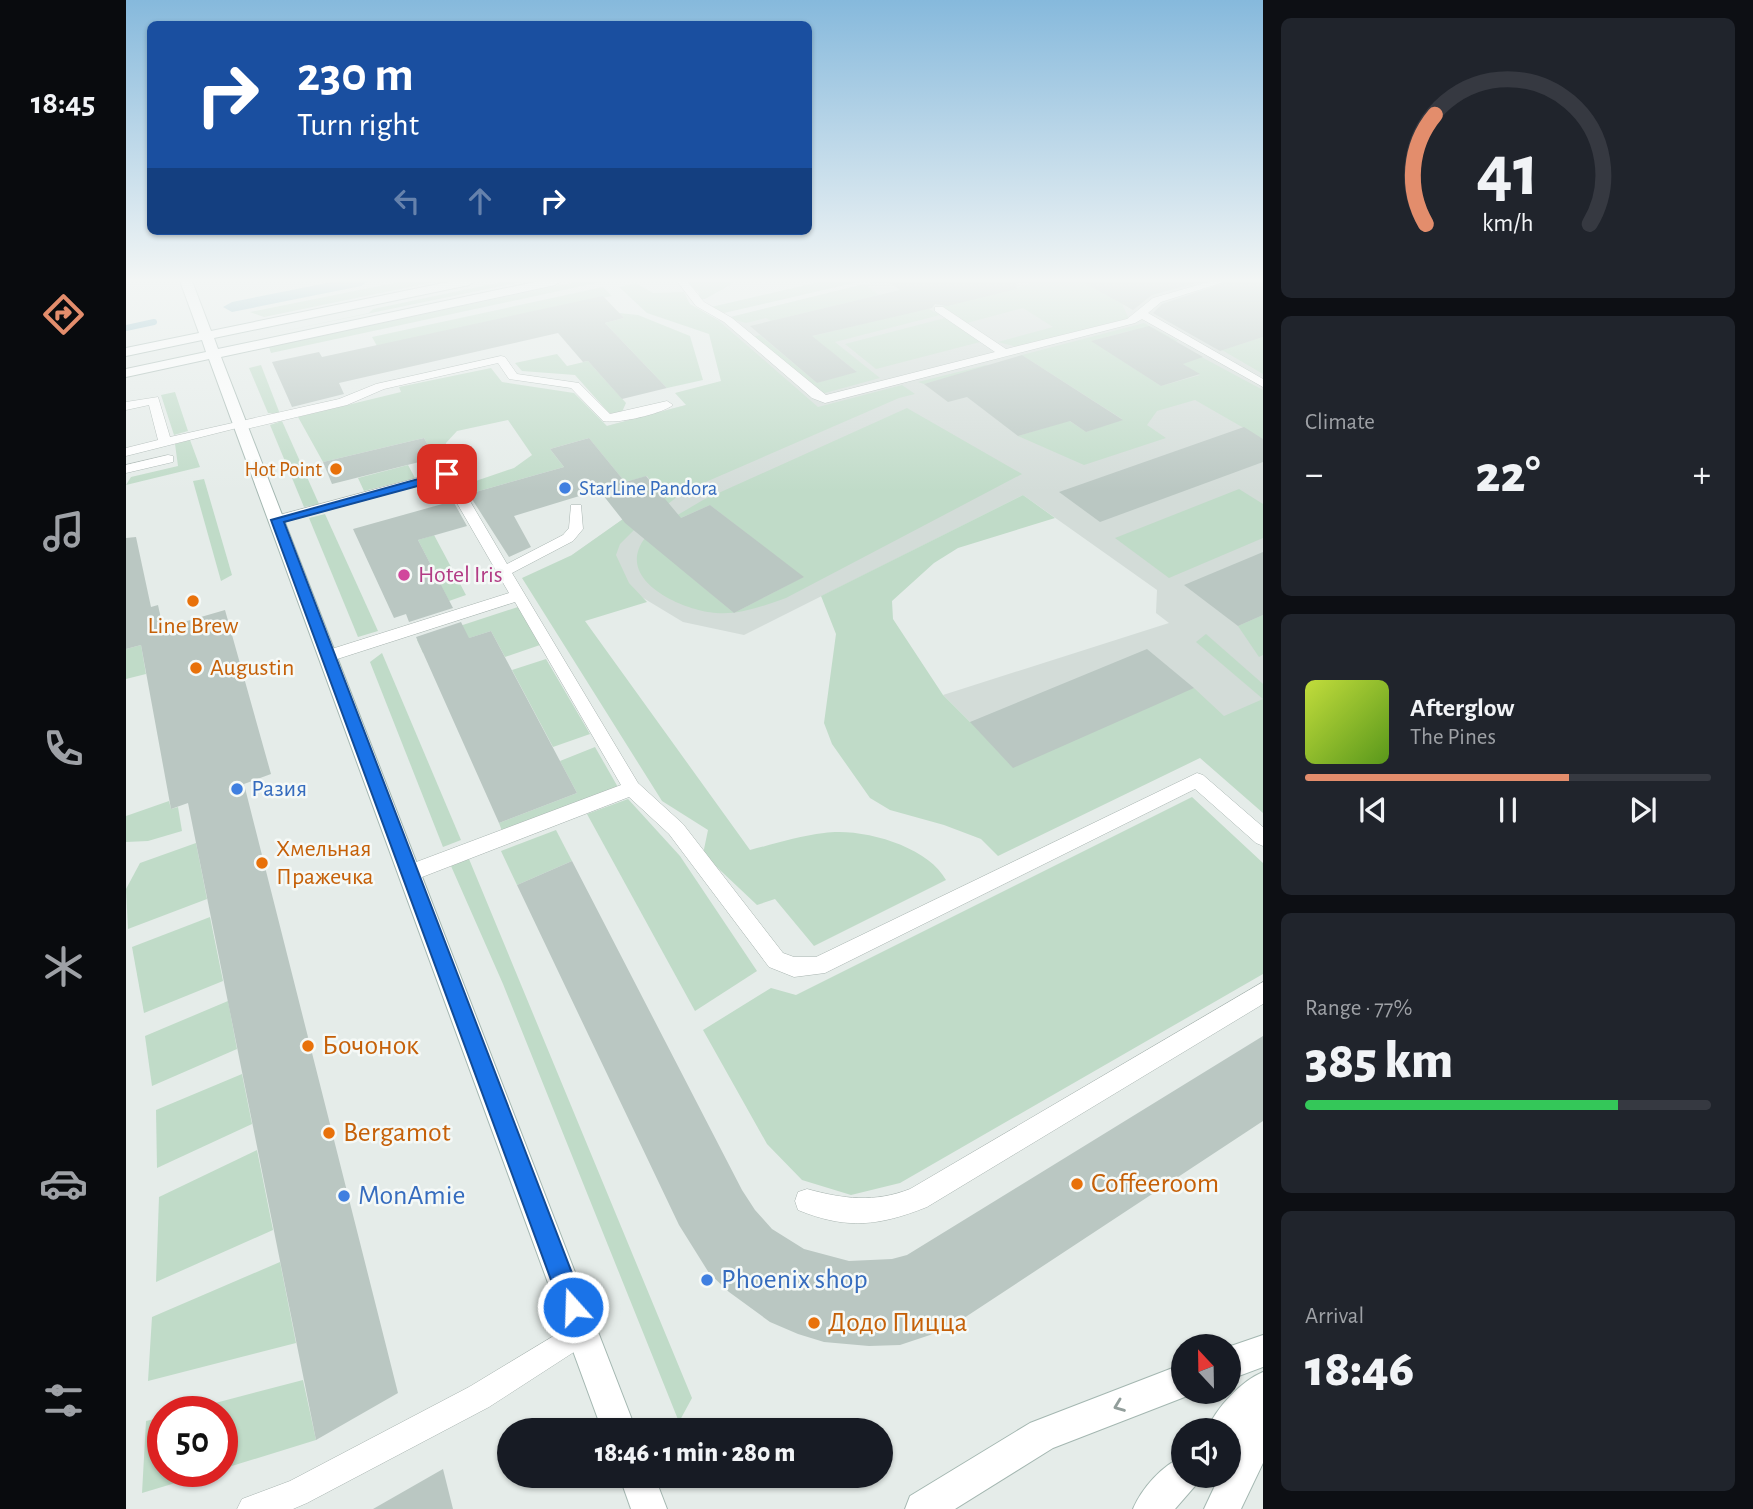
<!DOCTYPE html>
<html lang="en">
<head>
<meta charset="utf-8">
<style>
	:root { --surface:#171b24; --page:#20242c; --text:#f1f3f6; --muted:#9ea1a6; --line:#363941; --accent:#e38d6c }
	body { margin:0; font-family:"Alegreya Sans",sans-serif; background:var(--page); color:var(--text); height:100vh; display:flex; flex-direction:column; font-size:26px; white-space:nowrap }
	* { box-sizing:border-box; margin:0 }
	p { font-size:23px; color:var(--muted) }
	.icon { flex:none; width:38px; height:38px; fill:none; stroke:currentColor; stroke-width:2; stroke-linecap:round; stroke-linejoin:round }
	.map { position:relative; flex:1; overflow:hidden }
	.panel { display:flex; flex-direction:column; gap:18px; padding:18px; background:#0d0f14; width:490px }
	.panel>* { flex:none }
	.banner { position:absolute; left:21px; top:21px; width:665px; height:214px; border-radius:10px; box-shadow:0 2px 5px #0004; background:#1a4fa0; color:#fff; overflow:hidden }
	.needle { width:46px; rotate:338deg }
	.tools { position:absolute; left:1045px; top:1334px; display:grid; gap:14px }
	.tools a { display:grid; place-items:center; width:70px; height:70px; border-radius:50%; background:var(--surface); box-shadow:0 2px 5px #0004; font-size:35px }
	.speed { position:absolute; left:21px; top:1396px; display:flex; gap:14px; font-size:35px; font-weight:700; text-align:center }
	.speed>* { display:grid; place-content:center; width:91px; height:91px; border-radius:50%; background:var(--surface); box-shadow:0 2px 5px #0004; line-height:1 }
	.speed .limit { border:10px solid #d22; background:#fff; color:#111 }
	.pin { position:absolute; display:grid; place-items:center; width:60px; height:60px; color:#fff; margin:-30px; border-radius:14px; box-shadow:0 4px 10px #0006 }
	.me { position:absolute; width:77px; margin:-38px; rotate:340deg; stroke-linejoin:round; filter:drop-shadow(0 0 5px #0008) }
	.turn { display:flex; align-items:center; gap:24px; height:147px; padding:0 35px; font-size:32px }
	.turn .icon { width:91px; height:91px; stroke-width:2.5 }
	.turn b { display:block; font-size:49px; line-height:60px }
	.lanes { display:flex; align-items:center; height:66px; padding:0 35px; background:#0003; justify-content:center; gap:35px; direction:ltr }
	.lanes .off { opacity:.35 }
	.big { font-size:52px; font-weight:800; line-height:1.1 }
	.panel .card { flex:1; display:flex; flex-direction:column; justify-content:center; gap:10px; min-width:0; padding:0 24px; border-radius:10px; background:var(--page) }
	.panel .dial { align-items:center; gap:0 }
	.dial svg { height:182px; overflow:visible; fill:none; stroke:var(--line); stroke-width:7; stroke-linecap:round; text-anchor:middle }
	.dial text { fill:var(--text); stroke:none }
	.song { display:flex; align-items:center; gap:21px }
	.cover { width:84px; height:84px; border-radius:10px; background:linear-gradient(135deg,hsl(70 70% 55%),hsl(90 70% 35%)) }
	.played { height:7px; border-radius:4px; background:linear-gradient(90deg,var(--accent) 65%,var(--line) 65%) }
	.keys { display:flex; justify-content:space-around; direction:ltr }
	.heat { display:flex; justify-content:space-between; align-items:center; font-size:38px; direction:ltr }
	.charge { height:10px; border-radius:5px; background:linear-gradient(90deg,#34c759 77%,var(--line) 0) }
	.trip { position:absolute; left:371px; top:1418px; width:396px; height:70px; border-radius:35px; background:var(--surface); box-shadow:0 2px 5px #0004; font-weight:800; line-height:70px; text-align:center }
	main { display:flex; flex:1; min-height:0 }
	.dock { display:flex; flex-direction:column; width:126px; justify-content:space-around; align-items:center; background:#090b0e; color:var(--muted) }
	.dock .icon { width:49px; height:49px }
	.dock .selected { color:var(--accent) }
	.dock b { font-size:32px; color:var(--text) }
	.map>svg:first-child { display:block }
	.built { fill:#d3dcd8 }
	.green { fill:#c0dbc8 }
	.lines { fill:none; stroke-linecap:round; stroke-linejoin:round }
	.stream { stroke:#93c0cb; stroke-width:6 }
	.canal { fill:#93c0cb; fill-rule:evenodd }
	.building { fill:#bac7c2 }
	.lane-casing { stroke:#a8b4b0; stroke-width:1 }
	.secondary-casing { stroke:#a4b7b1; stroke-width:2 }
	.lane { fill:#fff; fill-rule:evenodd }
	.secondary { fill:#fff; fill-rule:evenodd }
	.oneway { stroke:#929e9b }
	.route { fill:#1a73e8; stroke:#114b97; stroke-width:2 }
	.food-dot { fill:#e8710a; stroke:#f5f9f7; stroke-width:2.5 }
	.shop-dot { fill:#3f7fe0; stroke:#f5f9f7; stroke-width:2.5 }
	.hotel-dot { fill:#d1479c; stroke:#f5f9f7; stroke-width:2.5 }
	.labels { text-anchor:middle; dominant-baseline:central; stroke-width:5; stroke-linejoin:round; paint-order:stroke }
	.far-food-label { font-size:21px; fill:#c56008; stroke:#f5f9f7; text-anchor:end }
	.far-shop-label { font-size:21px; fill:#366cbe; stroke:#f5f9f7; text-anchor:start }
	.hotel-label { font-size:24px; fill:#b23c85; stroke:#f5f9f7; text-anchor:start }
	.food-label { font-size:24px; fill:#c56008; stroke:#f5f9f7; text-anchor:start }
	.shop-label { font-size:24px; fill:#366cbe; stroke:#f5f9f7; text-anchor:start }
	.near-food-label { font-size:28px; fill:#c56008; stroke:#f5f9f7; text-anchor:start }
	.near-shop-label { font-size:28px; fill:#366cbe; stroke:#f5f9f7; text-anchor:start }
</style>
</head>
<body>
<main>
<nav class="dock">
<b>18:45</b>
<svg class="icon selected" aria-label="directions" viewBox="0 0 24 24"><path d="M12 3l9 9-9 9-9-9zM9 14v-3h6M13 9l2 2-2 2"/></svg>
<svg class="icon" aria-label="music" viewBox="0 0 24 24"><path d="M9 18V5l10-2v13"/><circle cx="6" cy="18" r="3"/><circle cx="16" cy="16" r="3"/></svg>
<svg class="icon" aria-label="phone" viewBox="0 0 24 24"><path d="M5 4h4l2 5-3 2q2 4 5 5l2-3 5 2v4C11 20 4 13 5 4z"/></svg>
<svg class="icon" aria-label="climate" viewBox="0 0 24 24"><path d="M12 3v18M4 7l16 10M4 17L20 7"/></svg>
<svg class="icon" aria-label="car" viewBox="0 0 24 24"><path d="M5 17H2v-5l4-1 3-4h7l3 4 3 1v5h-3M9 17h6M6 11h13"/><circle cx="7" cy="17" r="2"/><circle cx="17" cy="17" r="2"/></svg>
<svg class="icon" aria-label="filters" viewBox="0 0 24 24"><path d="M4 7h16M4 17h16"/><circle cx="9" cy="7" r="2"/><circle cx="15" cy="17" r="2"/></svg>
</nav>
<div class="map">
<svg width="1137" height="1509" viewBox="0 0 1137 1509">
	<rect width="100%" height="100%" fill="#e5ece9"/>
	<polygon class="built" points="752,281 1137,281 1137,787 1091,750 844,722 817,695 1043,623 1030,613 1031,590 897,495 618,635 557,622 446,555 534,493 520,476 499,482 458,432 658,379 592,320"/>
	<g class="green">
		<polygon points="278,281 313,281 138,317 124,312"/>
		<polygon points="380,281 400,281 139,335 243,313 247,309"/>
		<polygon points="454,281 479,281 145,353 143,347"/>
		<polygon points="560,281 603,281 606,284 579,299 573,299 573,293"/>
		<polygon points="697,281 736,281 598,313 585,307"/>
		<polygon points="910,281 987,281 979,283 977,293 996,304 1003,319 907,345 891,347 872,342 927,327 897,308 841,323 816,306 882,291"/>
		<path d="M510 283 527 293 558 292 564 304 592 320 692 407 776 385 789 394 773 398 559 491 509 529 494 544 490 555 503 583 521 602 459 621 624 850C648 844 673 836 698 833 735 827 802 846 820 880L688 946 649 899 631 905 577 854 582 830 536 801 396 578 446 555 534 493 521 476 499 482 463 438 424 449 438 467 346 493 341 484 388 468 406 455 382 420 331 431 320 443 316 470 301 475 294 462 309 458 298 438 197 462 172 417 275 392 273 387 365 368 376 382 448 393 481 426 560 405 549 393 595 381 583 334 521 313 493 287Z"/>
		<polygon points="738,284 753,295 645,321 640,318 620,323 601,318"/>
		<polygon points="477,287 486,296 251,346 246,337"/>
		<polygon points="801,308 814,315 709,342 754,378 699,393 693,392 627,337 634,335 691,383 730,371 711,356 703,358 679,338"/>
		<polygon points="493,313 512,315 564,336 577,380 541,388 479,323 498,318"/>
		<polygon points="819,318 854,342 750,369 719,344"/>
		<polygon points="1018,323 1052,341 1030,347 1003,331 966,341 1035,386 1074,375 1048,358 1068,353 1137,390 1137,439 1069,400 1031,411 1021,425 1040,438 958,465 892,436 922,427 846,371 798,384 792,382 860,365 960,432 996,419 896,355"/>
		<polygon points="1137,337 1137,374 1096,350"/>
		<polygon points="431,354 441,366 462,361 500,403 495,414 483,413 449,375 396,371 389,363"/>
		<polygon points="135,365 154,414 142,413 123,368"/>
		<polygon points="49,392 62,431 48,435 35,395"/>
		<path d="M781 408 896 474 660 598C637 606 614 615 590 613 557 611 487 580 519 538L608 613 677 577 584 505 521 533 577 500Z"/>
		<polygon points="156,421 193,504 178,507 144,425"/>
		<polygon points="64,440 74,467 0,485 5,477 52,466 49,444"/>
		<polygon points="282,465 289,478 238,491 232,478"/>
		<polygon points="78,479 106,575 95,581 67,481"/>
		<polygon points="1113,489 1137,504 1137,538 1043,578 989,538"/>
		<polygon points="897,495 929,518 832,548 808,563 766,601 767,619 817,695 844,722 1068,688 1098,716 1137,699 1137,813 1074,758 872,856 855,839 818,825 764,810 744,798 706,744 698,723 710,634 695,596"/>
		<polygon points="199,514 252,631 232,637 183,518"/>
		<polygon points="308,535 340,595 323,601 292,540"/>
		<polygon points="392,607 414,645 379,657 365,631 297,653 291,640"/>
		<polygon points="1137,615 1137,655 1133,657 1112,626"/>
		<polygon points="1080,634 1137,684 1137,699 1070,642"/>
		<polygon points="15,645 20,674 0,679 0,649"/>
		<polygon points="256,653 335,840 317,847 244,662"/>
		<polygon points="420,659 464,734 427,747 386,670"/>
		<polygon points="469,747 493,789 376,831 373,823 451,793 434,761"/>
		<polygon points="1066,797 1137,863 1137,974 774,1183 725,1195 676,1180 641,1144 577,1030 645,988 670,995"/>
		<polygon points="502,799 554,856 631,971 569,1011 461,814"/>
		<polygon points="43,801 45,809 52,807 56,831 22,841 0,842 0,816"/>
		<polygon points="430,830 446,861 391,885 375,851"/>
		<polygon points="70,843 81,899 2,929 0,889 14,863"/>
		<polygon points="343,859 566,1398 553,1422 377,984 325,866"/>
		<polygon points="84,917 97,981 18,1013 6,947"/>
		<polygon points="102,1001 111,1049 26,1086 19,1036"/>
		<polygon points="116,1074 126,1124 31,1168 30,1110"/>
		<polygon points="131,1150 147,1230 30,1282 33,1197"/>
		<polygon points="154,1262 170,1343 22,1381 26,1317"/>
		<polygon points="177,1380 190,1440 96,1469 96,1412 55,1412"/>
		<polygon points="37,1417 37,1472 86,1472 16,1493 20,1421"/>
	</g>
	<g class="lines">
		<polyline class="stream" points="0,328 28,322"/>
		<polygon class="canal" points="211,281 243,281 235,286 106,312 97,307 106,302"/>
	</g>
	<g class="building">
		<polygon points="760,281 890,281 891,289 821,306 809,304 806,308 686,336 731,372 691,383 624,326 774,290"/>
		<polygon points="955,281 1078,281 1026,295 1007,310"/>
		<polygon points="1104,281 1137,281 1137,337 1094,351 1027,313 1036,304"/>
		<polygon points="477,296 498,318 479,323 541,388 496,399 462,361 457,362 432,333 213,383 218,394 166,407 146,362 193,352 196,357"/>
		<polygon points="1023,326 1077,357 1057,364 1074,374 1035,386 965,341"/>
		<polygon points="896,355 997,420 960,432 944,421 892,436 841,397 822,402 798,384"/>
		<polygon points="1118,427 1137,439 1137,462 974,522 933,492"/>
		<polygon points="298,438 309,458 206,484 197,462"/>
		<polygon points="463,438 499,482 520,476 555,518 584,505 678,577 608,613 499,523 473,490 388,516 405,547 383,557 344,496 347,495 346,493 438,467 424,449"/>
		<polygon points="327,501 341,526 292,540 327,608 283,622 280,614 268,618 227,529"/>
		<polygon points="10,537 25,607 32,605 37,628 99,610 145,774 118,784 272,1393 190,1440 62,803 45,809 15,645 0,649 0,538"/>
		<polygon points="1137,552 1137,615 1112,626 1058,585"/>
		<polygon points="335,622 343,638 365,631 451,793 373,823 290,637"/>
		<polygon points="1021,649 1068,688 887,768 844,722"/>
		<polygon points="446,861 616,1190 629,1210 646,1229 678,1249 723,1261 766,1259 781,1255 1137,1036 1137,1121 838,1318 804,1335 774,1345 743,1346 698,1342 672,1334 644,1322 603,1292 583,1273 553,1225 391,885"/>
		<polygon points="317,1469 327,1509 247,1509"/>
	</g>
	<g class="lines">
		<defs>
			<g id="lane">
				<polygon points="551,281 561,281 578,302 606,318 700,395 869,352 809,311 809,307 817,307 880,349 1001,319 1027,298 1086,281 1101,281 1035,302 1022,313 1137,379 1137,387 1016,319 1009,323 699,403 686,398 598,322 570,306"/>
				<path d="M375 356 379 357 391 374 453 383 484 414 541 401 547 405C535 414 492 424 477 421L445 388 383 379 372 363 258 389 221 405 116 430 111 428 0 456V448L32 440 23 405 0 410V402L32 397 44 437 213 399 250 384Z"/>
				<polygon points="42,455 47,456 47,462 0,473 0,465"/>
				<polygon points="321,470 328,474 381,564 437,535 443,528 445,505 455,505 457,529 447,541 386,573 512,783 557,824 657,953 668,957 690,957 1071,773 1077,775 1137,827 1137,846 1130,843 1069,789 699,973 668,977 643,967 543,834 503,797 291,879 284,881 277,879 274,873 277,867 495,785 389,602 202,662 194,656 196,652 383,593 317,479 151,524 144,520 146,517"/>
				<path d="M1137 982V1004L801 1207C753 1226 721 1230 672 1210L669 1201 672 1192 681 1189C718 1199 748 1203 784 1189Z"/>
				<polygon points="456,1319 465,1323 469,1332 465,1341 363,1407 181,1503 167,1509 111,1509 116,1499 164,1481 343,1387"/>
			</g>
			<g id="secondary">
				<polygon points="54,281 66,281 85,331 327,281 349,281 343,285 88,338 92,349 414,281 435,281 429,285 95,357 510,1430 476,1430 83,359 0,377 0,369 80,352 76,340 0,356 0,348 73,333"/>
				<polygon points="1137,1335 1137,1367 1102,1380 1102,1347"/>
				<polygon points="1057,1364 1057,1391 1069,1393 927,1448 829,1509 779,1509 784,1496 904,1423"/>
				<path d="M1137 1372V1463L1115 1509H1078L1094 1475H1102V1459L1113 1439 1102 1445V1430H1081C1090 1408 1115 1381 1137 1372Z"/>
				<path d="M1057 1457V1475H1074L1069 1486 1049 1509H1007C1016 1488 1036 1465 1057 1457Z"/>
				<polygon points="493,1475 528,1475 541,1509 505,1509"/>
			</g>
		</defs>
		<use href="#lane" class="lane-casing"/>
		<use href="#secondary" class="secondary-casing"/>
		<use href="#lane" class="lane"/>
		<use href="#secondary" class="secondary"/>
	</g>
	<defs><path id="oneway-chevron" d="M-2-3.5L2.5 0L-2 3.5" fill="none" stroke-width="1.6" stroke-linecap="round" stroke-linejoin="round" transform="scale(1.75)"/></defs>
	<use class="oneway" href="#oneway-chevron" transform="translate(993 1406) rotate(159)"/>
	<linearGradient id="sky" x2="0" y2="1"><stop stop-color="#86b9dc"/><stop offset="0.57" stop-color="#f3f6f5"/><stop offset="1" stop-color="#f3f6f5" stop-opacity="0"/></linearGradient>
	<rect width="1137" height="492" fill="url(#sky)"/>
	<polygon class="route" points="321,471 325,472 325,477 158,522 459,1307 455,1315 447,1319 438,1315 435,1307 145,520"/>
	<g class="food-dot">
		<circle cx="210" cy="469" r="7"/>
		<circle cx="67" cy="601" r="7"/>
		<circle cx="70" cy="668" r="7"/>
		<circle cx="136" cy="863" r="7"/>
		<circle cx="182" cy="1046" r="7"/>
		<circle cx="203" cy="1133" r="7"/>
		<circle cx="951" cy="1184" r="7"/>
		<circle cx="688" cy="1323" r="7"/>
	</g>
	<g class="shop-dot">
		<circle cx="439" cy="488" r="7"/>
		<circle cx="111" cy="789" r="7"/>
		<circle cx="218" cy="1196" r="7"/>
		<circle cx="581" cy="1280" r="7"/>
	</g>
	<circle class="hotel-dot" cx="278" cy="575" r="7"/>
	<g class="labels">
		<g class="far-food-label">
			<text x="196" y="469">Hot Point</text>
		</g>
		<g class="far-shop-label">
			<text x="453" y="488">StarLine Pandora</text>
		</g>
		<g class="hotel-label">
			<text x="292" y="575">Hotel Iris</text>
		</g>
		<g class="food-label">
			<text x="67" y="626" text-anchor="middle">Line Brew</text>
			<text x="84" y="668">Augustin</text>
			<text x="150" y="849">Хмельная<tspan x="150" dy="28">Пражечка</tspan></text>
		</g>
		<g class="shop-label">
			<text x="125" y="789">Разия</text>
		</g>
		<g class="near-food-label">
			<text x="196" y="1046">Бочонок</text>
			<text x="217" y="1133">Bergamot</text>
			<text x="965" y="1184">Coffeeroom</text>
			<text x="702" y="1323">Додо Пицца</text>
		</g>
		<g class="near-shop-label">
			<text x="232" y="1196">MonAmie</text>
			<text x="595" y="1280">Phoenix shop</text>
		</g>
	</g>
</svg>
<div class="tools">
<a><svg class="needle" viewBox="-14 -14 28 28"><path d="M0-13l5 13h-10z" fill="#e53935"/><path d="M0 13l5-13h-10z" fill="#9ea1a6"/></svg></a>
<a><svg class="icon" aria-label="sound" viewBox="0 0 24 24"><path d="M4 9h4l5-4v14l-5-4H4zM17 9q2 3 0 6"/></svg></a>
</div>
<div class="speed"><div class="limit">50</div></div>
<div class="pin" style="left:321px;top:474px;background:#d93025"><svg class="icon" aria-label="arrive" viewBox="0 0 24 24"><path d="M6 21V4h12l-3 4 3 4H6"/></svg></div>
<svg class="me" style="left:447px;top:1307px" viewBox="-20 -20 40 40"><circle r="17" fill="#1a73e8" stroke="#fff" stroke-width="3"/><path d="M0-11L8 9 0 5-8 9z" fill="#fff"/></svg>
<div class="trip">18:46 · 1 min · 280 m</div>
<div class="banner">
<div class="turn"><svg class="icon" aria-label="right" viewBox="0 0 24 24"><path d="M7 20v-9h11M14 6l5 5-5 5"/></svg><div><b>230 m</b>Turn right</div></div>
<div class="lanes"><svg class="icon off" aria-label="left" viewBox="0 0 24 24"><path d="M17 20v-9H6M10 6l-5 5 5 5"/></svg><svg class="icon off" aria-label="ahead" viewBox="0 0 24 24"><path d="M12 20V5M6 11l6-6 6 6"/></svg><svg class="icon" aria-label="right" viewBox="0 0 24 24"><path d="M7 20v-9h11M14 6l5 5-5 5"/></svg></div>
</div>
</div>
<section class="panel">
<div class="card dial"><svg viewBox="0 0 100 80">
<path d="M14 69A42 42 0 1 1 86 69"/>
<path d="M14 69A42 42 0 0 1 18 21" stroke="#e38d6c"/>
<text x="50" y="56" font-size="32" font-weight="700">41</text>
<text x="50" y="72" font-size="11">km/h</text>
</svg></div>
<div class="card"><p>Climate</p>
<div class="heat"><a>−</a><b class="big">22°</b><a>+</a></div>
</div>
<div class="card">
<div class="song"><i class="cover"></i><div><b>Afterglow</b><p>The Pines</p></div></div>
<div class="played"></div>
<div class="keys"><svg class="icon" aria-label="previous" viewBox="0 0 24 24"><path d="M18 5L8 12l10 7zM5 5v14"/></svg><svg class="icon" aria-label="pause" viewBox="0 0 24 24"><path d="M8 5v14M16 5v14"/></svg><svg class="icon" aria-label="next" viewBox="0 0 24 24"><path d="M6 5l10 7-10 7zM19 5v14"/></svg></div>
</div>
<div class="card"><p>Range · 77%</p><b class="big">385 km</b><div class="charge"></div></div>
<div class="card"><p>Arrival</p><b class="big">18:46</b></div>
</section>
</main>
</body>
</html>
